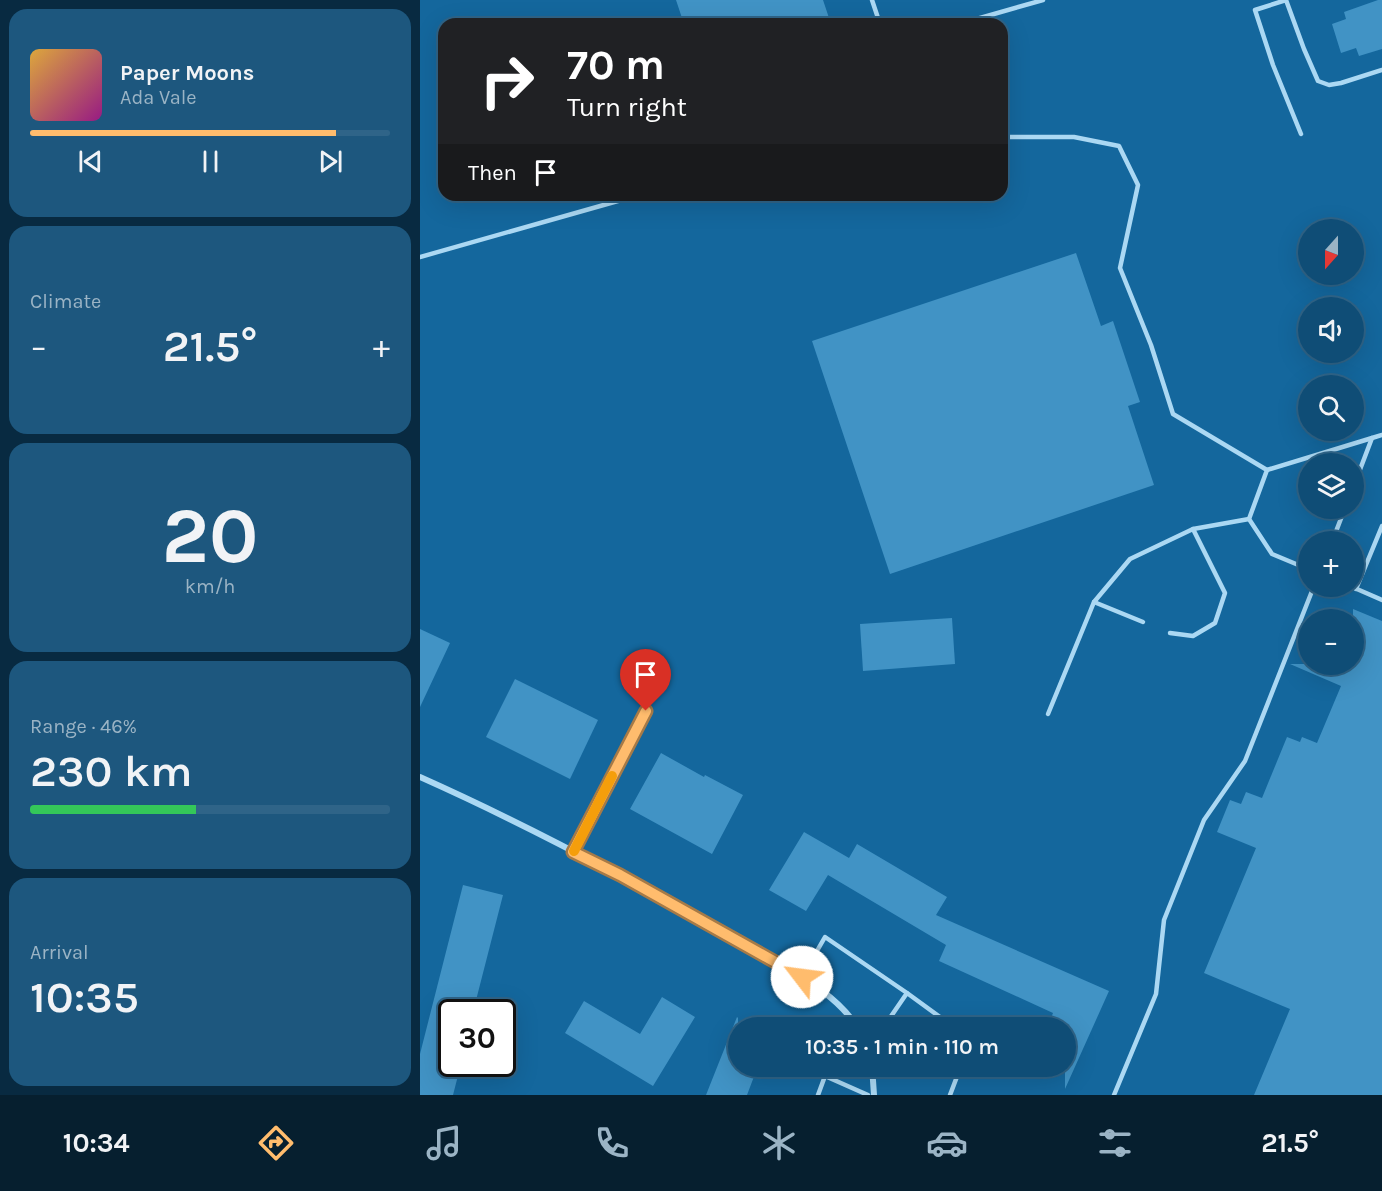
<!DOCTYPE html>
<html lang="en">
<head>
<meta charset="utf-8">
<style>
	:root { --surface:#0f4d76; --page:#1d577e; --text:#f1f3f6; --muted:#9bb4c5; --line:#2f6488; --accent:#ffbc6d }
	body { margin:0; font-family:Karla,sans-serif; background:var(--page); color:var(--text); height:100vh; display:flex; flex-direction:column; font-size:22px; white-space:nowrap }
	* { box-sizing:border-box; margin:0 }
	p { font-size:20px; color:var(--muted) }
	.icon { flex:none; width:33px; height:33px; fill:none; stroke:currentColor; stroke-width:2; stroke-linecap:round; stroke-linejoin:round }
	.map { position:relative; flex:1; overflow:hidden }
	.details { display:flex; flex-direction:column; gap:9px; padding:9px; background:#082a41; width:420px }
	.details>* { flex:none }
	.banner { position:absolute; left:18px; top:18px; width:570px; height:183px; border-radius:18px; box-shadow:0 6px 24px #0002,0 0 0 2px var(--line); background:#202124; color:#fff; overflow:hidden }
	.needle { width:39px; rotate:201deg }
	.controls { position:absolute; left:878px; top:219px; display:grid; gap:12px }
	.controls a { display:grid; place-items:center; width:66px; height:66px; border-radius:50%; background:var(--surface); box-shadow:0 6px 24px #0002,0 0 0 2px var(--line); font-size:30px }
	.speed { position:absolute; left:18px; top:999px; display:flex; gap:12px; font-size:30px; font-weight:700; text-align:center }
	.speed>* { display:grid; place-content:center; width:78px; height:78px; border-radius:50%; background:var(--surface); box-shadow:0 6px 24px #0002,0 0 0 2px var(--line); line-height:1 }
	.speed .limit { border:3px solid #111; border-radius:9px; background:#fff; color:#111 }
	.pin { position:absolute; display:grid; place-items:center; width:51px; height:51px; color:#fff; margin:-62px -26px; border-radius:50% 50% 50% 0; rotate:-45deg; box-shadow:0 0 6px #0007 }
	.pin .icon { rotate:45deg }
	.me { position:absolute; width:66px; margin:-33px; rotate:300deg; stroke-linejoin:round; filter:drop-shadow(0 0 4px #0008) }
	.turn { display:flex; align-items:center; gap:21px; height:126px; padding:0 30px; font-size:27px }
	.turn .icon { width:78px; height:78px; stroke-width:2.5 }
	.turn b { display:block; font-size:42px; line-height:51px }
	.then { display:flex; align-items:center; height:57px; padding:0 30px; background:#0003; gap:12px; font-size:22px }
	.big { font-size:45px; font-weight:600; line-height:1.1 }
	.details .card { flex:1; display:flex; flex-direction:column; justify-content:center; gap:9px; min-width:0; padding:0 21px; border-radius:18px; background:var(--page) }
	.details .dial { align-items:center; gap:0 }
	.dial b { font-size:78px; line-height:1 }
	.song { display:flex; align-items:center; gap:18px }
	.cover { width:72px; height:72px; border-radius:9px; background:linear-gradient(135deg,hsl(40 70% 55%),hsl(310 70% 35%)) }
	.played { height:6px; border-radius:3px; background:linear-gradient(90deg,var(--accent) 85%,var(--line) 85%) }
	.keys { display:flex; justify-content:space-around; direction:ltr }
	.heat { display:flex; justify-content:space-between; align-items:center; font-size:33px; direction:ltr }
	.charge { height:9px; border-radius:4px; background:linear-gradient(90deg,#34c759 46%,var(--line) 0) }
	.trip { position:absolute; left:308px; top:1017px; width:348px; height:60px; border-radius:30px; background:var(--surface); box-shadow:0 6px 24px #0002,0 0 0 2px var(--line); font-weight:600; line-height:60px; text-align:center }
	.dock { display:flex; height:96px; justify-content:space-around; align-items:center; background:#061f2f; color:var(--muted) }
	.dock .icon { width:42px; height:42px }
	.dock .on { color:var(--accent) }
	.dock b { font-size:27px; color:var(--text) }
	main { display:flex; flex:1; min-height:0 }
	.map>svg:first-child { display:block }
	.building { fill:#4193c5 }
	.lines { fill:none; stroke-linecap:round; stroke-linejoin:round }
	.lane { stroke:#abd8f3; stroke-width:4.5 }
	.street { stroke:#abd8f3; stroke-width:6 }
	.route-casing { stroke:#a67a47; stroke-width:15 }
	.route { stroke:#ffbc6d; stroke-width:10 }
	.slow { stroke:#f59e0b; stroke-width:10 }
</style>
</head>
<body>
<main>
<section class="details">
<div class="card">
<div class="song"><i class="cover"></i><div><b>Paper Moons</b><p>Ada Vale</p></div></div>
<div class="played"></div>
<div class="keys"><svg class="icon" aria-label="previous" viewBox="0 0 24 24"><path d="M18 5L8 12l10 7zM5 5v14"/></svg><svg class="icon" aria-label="pause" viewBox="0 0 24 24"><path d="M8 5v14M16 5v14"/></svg><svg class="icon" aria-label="next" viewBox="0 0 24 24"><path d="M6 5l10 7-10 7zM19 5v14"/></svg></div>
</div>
<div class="card"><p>Climate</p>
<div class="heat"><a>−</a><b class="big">21.5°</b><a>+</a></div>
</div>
<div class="card dial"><b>20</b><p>km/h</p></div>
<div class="card"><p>Range · 46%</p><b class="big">230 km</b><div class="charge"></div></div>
<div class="card"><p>Arrival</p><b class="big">10:35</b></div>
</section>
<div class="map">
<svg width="962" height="1095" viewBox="0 0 962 1095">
	<rect width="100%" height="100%" fill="#14679d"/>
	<g class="building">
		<polygon points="256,0 403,0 411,24 264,24"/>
		<polygon points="958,0 962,0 962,49 939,56 936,48 921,53 912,24 926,19 924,12"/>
		<polygon points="656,253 681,326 693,321 720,402 708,406 734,485 470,574 392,341"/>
		<polygon points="933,609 962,621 962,1095 834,1095 870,1009 784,973 836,848 797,832 810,800 821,804 826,792 842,798 867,737 880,742 882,737 897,743 921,686 870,664 933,664"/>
		<polygon points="532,618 535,664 443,671 440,624"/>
		<polygon points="0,629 30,643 0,707"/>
		<polygon points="95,679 178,720 150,779 66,737"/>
		<polygon points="241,753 284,777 285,775 323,795 292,854 210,809"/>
		<polygon points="384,832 429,858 437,844 527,897 516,915 689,991 645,1089 645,1028 627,1028 633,1013 519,961 526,945 408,875 386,911 349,890"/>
		<polygon points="43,885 83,895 53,1012 32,1012 32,1064 41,1064 33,1095 0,1095 0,1054"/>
		<polygon points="242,997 275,1017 233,1086 145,1033 164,1001 220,1034"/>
		<polygon points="317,1017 318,1018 318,1066 338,1066 327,1095 286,1095"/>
	</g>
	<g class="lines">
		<g class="lane">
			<polyline points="452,0 460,24"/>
			<polyline points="539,24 623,0"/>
			<polyline points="881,134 853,65 835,10 866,0 884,49 898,81 909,85 921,83 962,70"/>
			<polyline points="582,137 654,137 699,146 718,185 700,268 731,345 753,414 847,470 829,519 852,554 888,569"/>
			<polyline points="0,257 219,195"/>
			<polyline points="847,470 952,438"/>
			<polyline points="933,488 952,438 962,435"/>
			<polyline points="912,542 925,508"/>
			<polyline points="930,586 962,600"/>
			<polyline points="936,589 962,526"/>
			<polyline points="674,602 723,622"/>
			<polyline points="750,633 773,636 795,623 805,593 773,529"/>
			<polyline points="628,714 674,602 710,559 773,529 829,519"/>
			<polyline points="153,851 226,711"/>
			<polyline points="382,977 405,937 487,993"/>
			<polyline points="463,1028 487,993 535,1028"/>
			<polyline points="398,1095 405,1076 448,1095"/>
			<polyline points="530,1095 541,1066"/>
			<polyline points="694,1095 736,994 744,920 784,820 825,761 894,586"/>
		</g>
		<g class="street">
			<path d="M0 777C103 823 203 876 301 932 319 942 338 952 356 963 387 980 418 997 438 1028"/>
			<polyline points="452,1066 454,1095"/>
		</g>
	</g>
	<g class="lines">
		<defs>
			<polyline id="route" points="226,711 153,852 200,875 382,977"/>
		</defs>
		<use href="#route" class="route-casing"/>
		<use href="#route" class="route"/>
		<polyline class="slow" points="154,851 192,776"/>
	</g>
</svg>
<div class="controls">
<a><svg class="needle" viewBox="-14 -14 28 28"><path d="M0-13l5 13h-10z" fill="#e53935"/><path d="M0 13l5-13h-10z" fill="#9bb4c5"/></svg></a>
<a><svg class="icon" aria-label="sound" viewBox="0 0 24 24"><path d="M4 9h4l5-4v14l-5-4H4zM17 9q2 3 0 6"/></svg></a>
<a><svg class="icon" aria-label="search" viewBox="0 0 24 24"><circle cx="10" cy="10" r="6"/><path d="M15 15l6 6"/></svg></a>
<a><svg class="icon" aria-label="layers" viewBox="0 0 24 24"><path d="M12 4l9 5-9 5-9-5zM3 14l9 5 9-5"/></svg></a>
<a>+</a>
<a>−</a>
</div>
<div class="speed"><div class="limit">30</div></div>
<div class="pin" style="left:226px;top:711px;background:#d93025"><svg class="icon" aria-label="arrive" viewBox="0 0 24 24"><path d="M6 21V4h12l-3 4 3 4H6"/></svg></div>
<svg class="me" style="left:382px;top:977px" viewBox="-20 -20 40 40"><circle r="19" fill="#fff"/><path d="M0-13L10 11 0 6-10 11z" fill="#ffbc6d"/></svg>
<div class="trip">10:35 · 1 min · 110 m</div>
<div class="banner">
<div class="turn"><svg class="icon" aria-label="right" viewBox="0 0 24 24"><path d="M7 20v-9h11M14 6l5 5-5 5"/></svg><div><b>70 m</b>Turn right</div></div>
<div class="then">Then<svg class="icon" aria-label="arrive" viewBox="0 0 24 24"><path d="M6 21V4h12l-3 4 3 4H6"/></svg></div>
</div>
</div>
</main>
<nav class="dock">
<b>10:34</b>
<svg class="icon on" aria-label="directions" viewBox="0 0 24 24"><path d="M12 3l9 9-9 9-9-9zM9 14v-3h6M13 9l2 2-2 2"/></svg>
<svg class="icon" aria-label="music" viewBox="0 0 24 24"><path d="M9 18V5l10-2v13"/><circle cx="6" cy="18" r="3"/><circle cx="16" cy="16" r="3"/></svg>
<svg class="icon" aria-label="phone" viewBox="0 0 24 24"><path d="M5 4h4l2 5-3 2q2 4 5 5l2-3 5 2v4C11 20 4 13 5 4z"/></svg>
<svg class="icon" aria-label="climate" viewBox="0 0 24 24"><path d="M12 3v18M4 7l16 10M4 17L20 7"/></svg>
<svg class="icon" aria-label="car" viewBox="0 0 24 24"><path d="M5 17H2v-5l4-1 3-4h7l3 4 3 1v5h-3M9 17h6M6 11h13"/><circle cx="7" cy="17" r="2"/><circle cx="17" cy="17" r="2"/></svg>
<svg class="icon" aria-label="filters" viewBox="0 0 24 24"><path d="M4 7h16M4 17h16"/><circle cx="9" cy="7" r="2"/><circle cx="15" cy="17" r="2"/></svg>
<b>21.5°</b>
</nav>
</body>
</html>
